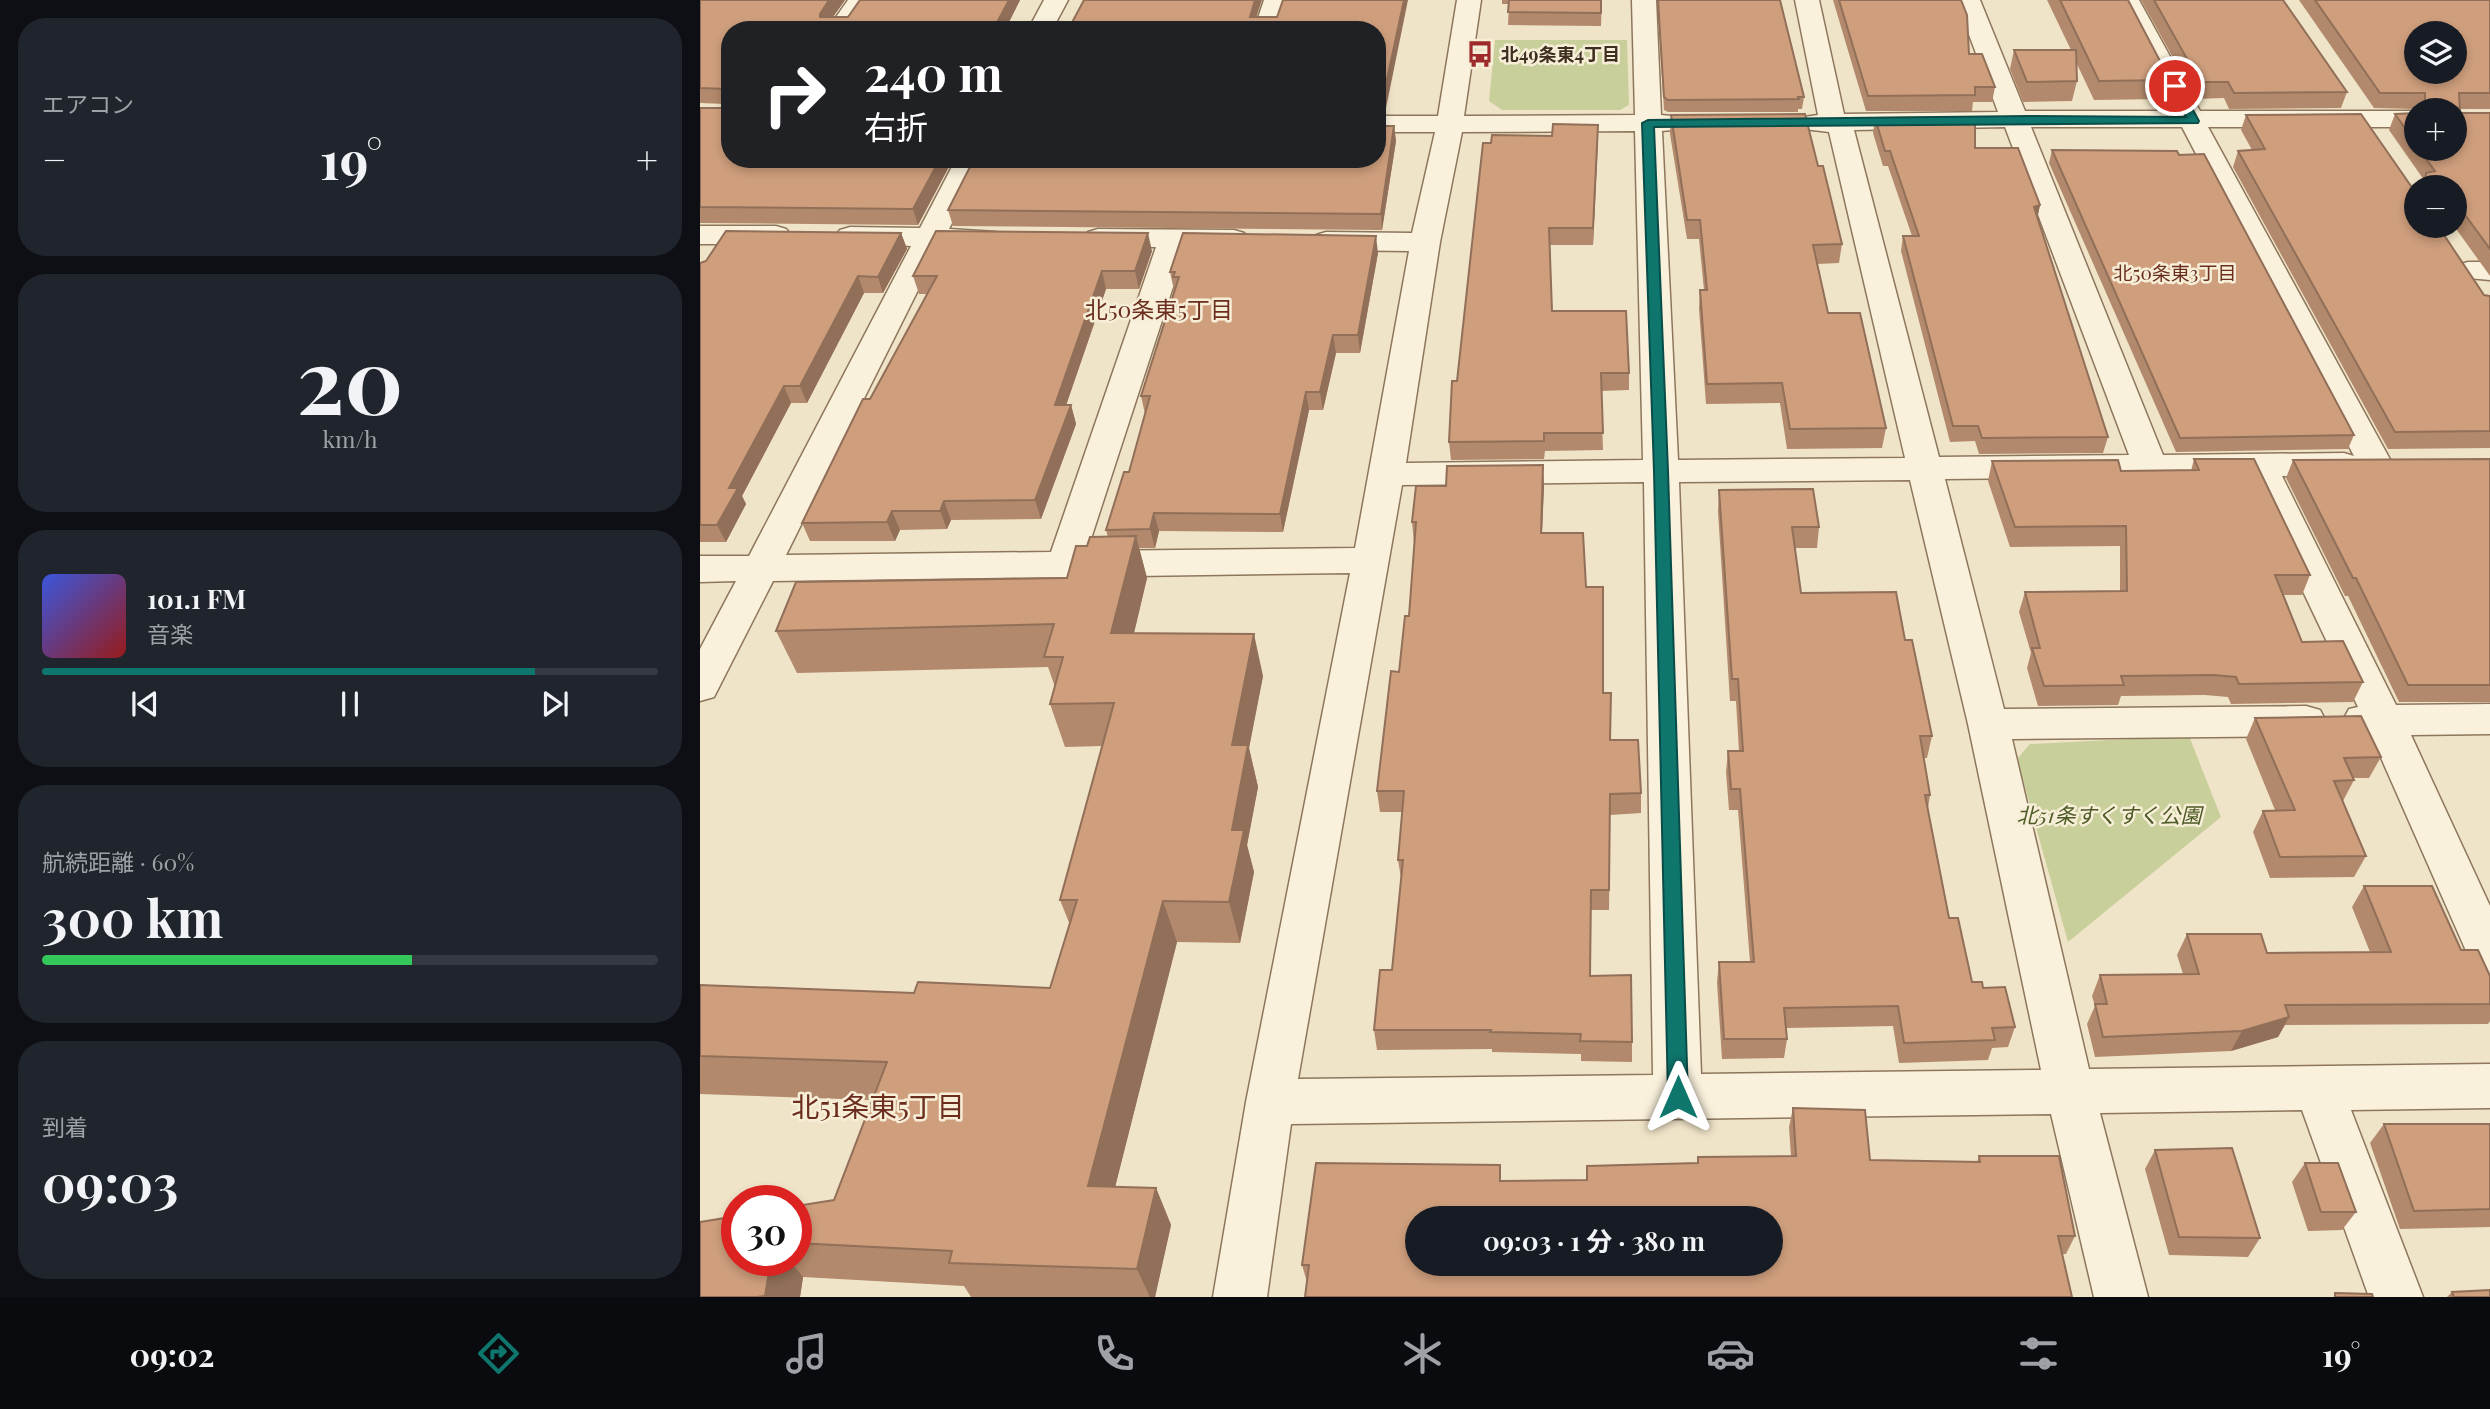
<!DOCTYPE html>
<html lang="ja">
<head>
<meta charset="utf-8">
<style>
	:root { --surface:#171b24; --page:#20242c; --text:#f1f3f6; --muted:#9ea1a6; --line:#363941; --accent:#0f766e }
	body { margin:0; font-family:"Playfair Display","Noto Sans JP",serif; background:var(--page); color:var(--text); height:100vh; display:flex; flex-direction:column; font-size:26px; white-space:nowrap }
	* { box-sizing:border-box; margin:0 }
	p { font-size:23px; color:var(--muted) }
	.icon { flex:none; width:38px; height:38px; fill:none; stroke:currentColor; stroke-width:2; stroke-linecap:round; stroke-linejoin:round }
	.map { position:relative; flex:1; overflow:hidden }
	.drawer { display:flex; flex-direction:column; gap:18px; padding:18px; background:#0d0f14; width:700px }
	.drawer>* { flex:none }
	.guide { position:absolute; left:21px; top:21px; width:665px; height:147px; border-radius:28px; box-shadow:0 4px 10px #0003; background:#202124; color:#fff; overflow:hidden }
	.tools { position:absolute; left:1704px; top:21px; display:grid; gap:14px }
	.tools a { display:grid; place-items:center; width:63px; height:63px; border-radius:50%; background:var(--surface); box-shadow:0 4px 10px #0003; font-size:35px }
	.speed { position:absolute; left:21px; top:1185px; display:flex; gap:14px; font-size:35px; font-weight:700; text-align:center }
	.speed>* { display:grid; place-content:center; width:91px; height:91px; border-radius:50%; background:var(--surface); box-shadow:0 4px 10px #0003; line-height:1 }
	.speed .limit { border:10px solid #d22; background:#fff; color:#111 }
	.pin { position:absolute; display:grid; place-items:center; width:60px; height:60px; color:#fff; margin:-30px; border:4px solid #fff; border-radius:50%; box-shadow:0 2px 7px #0007 }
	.me { position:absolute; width:77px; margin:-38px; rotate:0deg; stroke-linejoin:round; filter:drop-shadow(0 0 5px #0008) }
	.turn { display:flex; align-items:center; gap:24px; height:147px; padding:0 28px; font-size:32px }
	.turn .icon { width:91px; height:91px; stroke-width:2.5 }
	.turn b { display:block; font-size:49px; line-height:60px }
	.big { font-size:52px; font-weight:700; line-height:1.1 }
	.drawer .card { flex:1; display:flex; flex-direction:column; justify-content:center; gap:10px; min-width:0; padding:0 24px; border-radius:28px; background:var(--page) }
	.drawer .dial { align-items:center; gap:0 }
	.dial b { font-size:91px; line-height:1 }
	.song { display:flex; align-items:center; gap:21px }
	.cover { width:84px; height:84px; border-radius:10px; background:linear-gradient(135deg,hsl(230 70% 55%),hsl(0 70% 35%)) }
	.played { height:7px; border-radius:4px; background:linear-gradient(90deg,var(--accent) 80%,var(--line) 80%) }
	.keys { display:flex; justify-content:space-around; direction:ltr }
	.heat { display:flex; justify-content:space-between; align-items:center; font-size:38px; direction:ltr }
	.charge { height:10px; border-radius:5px; background:linear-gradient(90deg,#34c759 60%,var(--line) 0) }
	.trip { position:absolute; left:705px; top:1206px; width:378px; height:70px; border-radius:35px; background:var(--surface); box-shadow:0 4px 10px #0003; font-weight:700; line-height:70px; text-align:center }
	.menu { display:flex; height:112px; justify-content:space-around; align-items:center; background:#090b0e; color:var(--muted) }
	.menu .icon { width:49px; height:49px }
	.menu .current { color:var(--accent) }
	.menu b { font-size:32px; color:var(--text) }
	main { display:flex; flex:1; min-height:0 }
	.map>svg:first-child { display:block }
	.green { fill:#c9cf9b }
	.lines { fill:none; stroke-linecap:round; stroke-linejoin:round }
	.street-casing { stroke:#8d765c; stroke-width:3 }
	.street { fill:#faf1dc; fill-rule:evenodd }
	.wall { fill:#b2896c }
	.shaded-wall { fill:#916f58 }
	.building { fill:#cf9f7d; stroke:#916f58; stroke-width:2; fill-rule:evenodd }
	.route { fill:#0f766e; stroke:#0a4d48; stroke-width:2 }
	.labels { text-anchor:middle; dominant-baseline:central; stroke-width:5; stroke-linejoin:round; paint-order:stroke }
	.far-poi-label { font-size:18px; font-weight:bold; fill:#3d2e20; stroke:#f7eed8; text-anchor:start }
	.far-neighbourhood-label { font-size:19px; fill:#6b2e1e; stroke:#f7eed8 }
	.park-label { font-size:21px; font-style:italic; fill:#4d5a26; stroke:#f7eed8 }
	.neighbourhood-label { font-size:23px; fill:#6b2e1e; stroke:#f7eed8 }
	.near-neighbourhood-label { font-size:28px; fill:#6b2e1e; stroke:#f7eed8 }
</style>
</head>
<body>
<main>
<section class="drawer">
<div class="card"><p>エアコン</p>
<div class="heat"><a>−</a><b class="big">19°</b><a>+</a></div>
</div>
<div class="card dial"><b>20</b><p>km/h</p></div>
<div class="card">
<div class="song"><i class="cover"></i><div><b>101.1 FM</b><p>音楽</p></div></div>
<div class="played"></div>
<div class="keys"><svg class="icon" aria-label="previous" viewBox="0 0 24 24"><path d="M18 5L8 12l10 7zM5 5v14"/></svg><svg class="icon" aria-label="pause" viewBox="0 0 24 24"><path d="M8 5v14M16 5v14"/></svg><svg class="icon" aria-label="next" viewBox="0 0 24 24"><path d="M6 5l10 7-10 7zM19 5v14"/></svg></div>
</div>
<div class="card"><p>航続距離 · 60%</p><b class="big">300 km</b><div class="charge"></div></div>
<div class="card"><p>到着</p><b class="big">09:03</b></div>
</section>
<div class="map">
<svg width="1790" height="1297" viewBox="0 0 1790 1297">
	<rect width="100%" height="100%" fill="#f0e4c8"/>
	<g class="green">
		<polygon points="795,40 927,40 929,105 920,110 802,110 789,101"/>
		<polygon points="1489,736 1521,817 1368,942 1317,759 1330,744"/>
	</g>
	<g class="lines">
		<defs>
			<g id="street">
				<polygon points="148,0 172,0 151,30 127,30"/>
				<polygon points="344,0 368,0 352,30 328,30"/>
				<polygon points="564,0 588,0 578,30 554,30"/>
				<path d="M757 0H781L764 116 935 115 932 0H956L961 115 982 117 986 123 982 129 962 131 978 460 1205 458 1129 132 1104 129 1100 123 1104 117 1118 115 1095 0H1119L1144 114 1298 112 1256 0H1280L1325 111H1473L1415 0H1439L1500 111H1717V127H1508L1692 463 1687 471 1675 474 1663 471 1660 466 1656 472 1644 475 1582 476 1696 705 1790 704V734L1711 735 1790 906V974L1774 969 1671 735 1649 731 1643 720 1649 709 1658 707 1548 476 1245 479 1304 709 1606 706 1620 710 1626 721 1620 732 1606 736 1312 739 1389 1069 1790 1064V1108L1651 1110 1723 1297H1669L1602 1110 1400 1113 1448 1297H1394L1351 1114 591 1124 567 1297H513L546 1102 650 573 73 581 14 697 0 701V649L36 581 0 582V556H49L211 246 140 242 135 236 140 230 150 227 220 228 256 159H284L249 229 296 232 301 238 296 244 286 247 240 246 86 555 351 552 456 247H398L388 244 383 238 388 232 398 229 534 230 544 233 549 239 544 245 534 248 486 247 387 551 655 548 709 251 626 250 616 247 611 241 616 235 626 232 712 233 735 132H677V116H738ZM1305 127 1429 455 1239 457 1154 130ZM1331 127H1482L1654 456 1644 453 1463 455ZM935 131 943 460 706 463 740 242 762 132ZM1210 480 1268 724 1341 1070 1001 1074 979 482ZM944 482 953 1075 598 1079 702 485Z"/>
				<polygon points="0,226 76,226 86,229 91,235 86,241 76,244 0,244"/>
				<polygon points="1768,262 1790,262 1790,280 1757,277 1753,271 1757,265"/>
			</g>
		</defs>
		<use href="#street" class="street-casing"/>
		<use href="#street" class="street"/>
	</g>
	<g class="wall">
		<polygon points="0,0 145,0 133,17 148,17 160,0 320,0 305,30 30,30 253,159 218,225 0,223 0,108 26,108 26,104 0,103"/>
		<polygon points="802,0 902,0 901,26 808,25 809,4 802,4"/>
		<polygon points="957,0 1080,0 1104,97 1102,109 1098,109 1098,112 968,112 964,110"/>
		<polygon points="1133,0 1261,0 1269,54 1295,87 1292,102 1273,102 1272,111 1166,111"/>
		<polygon points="1347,0 1428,0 1470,80 1464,99 1394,100 1376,62 1377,81 1372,101 1323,102 1310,69 1314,50 1371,50"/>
		<polygon points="1441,0 1583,0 1647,92 1641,108 1529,109 1524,98 1496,99"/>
		<polygon points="1599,0 1790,0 1790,109 1760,109 1760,113 1790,113 1790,276 1754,226 1755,226 1755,187 1721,187 1724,180 1689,130 1695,114 1717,113 1717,149 1755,149 1755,110 1674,108"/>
		<polygon points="971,115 1118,166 1142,244 1139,263 1117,264 1128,313 1186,428 1182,448 1087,449 1080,403 1006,404 999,309 1000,290 1004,290 999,239 987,239 970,134"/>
		<polygon points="1546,115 1711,186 1717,226 1784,295 1790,296 1790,448 1688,449 1533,167 1538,151 1552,150 1541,130"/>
		<polygon points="1175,118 1275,148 1340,205 1337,218 1408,437 1403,453 1279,454 1275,441 1250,442 1201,251 1203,236 1212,236 1188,166 1183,166 1173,133"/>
		<polygon points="678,119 679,126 694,126 696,141 682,230 253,226 248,210"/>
		<polygon points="898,125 893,245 850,245 852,311 929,373 929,390 901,391 903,450 845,451 844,459 751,460 749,442 791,143 852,136"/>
		<polygon points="1352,150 1654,435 1648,449 1476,452 1349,163"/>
		<polygon points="201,233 207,249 183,293 164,293 107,403 91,403 42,496 46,504 26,542 0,542 0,263"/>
		<polygon points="452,251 439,289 406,289 366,405 371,405 376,424 341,519 251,520 247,529 200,530 195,541 110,541 102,523 228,294 219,294 213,276"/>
		<polygon points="678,253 660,353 636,353 623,410 609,410 583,532 459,531 455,548 439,548 447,578 434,633 563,676 549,748 558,787 547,845 554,872 540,943 477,942 415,1187 456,1188 471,1225 455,1297 271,1297 264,1286 103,1277 100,1297 0,1297 37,1260 96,1260 96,1206 134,1200 172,1100 0,1094 0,985 214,993 350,988 370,925 360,900 402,746 365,747 350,704 355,687 348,667 97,673 76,631 367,578 387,546 408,537 406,530 429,472 445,414 441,396 474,290 470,272"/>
		<polygon points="1494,459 1610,575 1602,595 1583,595 1602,642 1663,682 1653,702 1531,704 1528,697 1505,695 1421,696 1418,705 1338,706 1327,668 1331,653 1319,612 1325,592 1420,591 1420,546 1310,547 1288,481 1292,461 1421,471 1491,471"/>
		<polygon points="1790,459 1790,702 1699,702 1648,596 1645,596 1586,478 1593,460"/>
		<polygon points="844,486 842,533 886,587 910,740 941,793 941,813 910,815 909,910 891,910 890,976 932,1042 932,1062 881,1061 881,1054 792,1052 792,1049 677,1050 674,1030 692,970 701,878 698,860 702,812 680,812 677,791 709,616 714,543 712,522"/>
		<polygon points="1019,490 1119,527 1117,548 1095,548 1101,593 1205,640 1232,736 1227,758 1223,758 1230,795 1228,808 1249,918 1272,982 1283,988 1315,1027 1308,1047 1292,1048 1288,1060 1199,1063 1193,1026 1086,1028 1087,1039 1084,1058 1022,1059 1017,982 1019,962 1050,962 1038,810 1029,810 1026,772 1028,751 1039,751 1036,701 1030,701 1018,512"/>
		<polygon points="1555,718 1681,757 1669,778 1654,778 1654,780 1643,801 1666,856 1654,877 1570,878 1553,832 1563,811 1575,810 1546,739"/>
		<polygon points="1664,886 1761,950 1790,976 1790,1021 1788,1024 1585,1025 1578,1037 1531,1051 1395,1057 1387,1024 1395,1006 1392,996 1400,975 1483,974 1477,955 1487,934 1567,953 1670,952 1652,907"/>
		<polygon points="1093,1108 1170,1160 1277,1162 1279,1156 1375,1236 1366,1254 607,1282 602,1265 801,1181 887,1180 997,1163 998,1157 1091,1156 1089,1127"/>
		<polygon points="1684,1124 1790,1124 1790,1227 1700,1229 1670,1143"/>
		<polygon points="1455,1150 1560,1238 1548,1257 1469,1255 1445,1169"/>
		<polygon points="1605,1163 1656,1212 1642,1230 1608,1231 1592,1182"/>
		<polygon points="1752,1292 1790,1297 1747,1297"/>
	</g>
	<g class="shaded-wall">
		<polygon points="129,0 145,0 125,28 120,14"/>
		<polygon points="309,0 320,0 305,30 293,30"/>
		<polygon points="555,0 562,0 552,30 550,17"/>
		<polygon points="704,0 708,0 685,113 677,115 677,100"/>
		<polygon points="898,125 898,141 893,245 893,228"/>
		<polygon points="694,126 696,141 682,230 681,214"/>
		<polygon points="240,159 253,159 218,225 213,209"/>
		<polygon points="1340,205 1337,220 1334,207"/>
		<polygon points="201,233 207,249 183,293 178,277"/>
		<polygon points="448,233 452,251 439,289 435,271"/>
		<polygon points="676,236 678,253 660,353 658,335"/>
		<polygon points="402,271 406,289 360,423 355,405"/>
		<polygon points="158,276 164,293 107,403 100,386"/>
		<polygon points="633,335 636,353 623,410 620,392"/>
		<polygon points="84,386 91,403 42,496 46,504 26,542 17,525 29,488"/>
		<polygon points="606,392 609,410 583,532 580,514"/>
		<polygon points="371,405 376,424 341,519 335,500"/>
		<polygon points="843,465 844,486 841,555 841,533"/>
		<polygon points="244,501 251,520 247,529 240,511"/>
		<polygon points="192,511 200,530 195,541 187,522"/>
		<polygon points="454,513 459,531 455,548 450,529"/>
		<polygon points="436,536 447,578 424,675 411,633"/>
		<polygon points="554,634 563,676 549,748 558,787 547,845 554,872 540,943 529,902 532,830 532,745"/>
		<polygon points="463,901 477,942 406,1223 388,1186"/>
		<polygon points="1589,1017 1578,1037 1531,1051 1542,1031"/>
		<polygon points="456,1188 471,1225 455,1297 450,1297 437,1269"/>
		<polygon points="71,1260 89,1260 103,1277 100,1297 66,1297 65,1296"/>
	</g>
	<g class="building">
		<polygon points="0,0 129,0 120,14 120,17 148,17 160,0 309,0 293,30 30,30 30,159 240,159 213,209 0,207 0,108 26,108 26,89 0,88"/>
		<polygon points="384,0 555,0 550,17 577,17 583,0 704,0 683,98 677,100 677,30 368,30"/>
		<polygon points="809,0 901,0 901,13 808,12"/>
		<polygon points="958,0 1080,0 1104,97 1098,97 1099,99 968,100 964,97"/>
		<polygon points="1139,0 1261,0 1267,15 1269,54 1282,54 1295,87 1275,87 1275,95 1168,96"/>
		<polygon points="1360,0 1428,0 1470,80 1399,81"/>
		<polygon points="1454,0 1583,0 1647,92 1534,93 1528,82 1500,82"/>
		<path d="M1615 0H1790V93H1759L1760 113H1790V249L1760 208H1755V187H1725L1726 173 1735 171 1719 149H1755V110H1725V93H1680ZM1717 33H1755V72H1717Z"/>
		<polygon points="1314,50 1376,50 1377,81 1327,82"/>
		<polygon points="1717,113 1717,145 1695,114"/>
		<polygon points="1105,114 1118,166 1123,166 1142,244 1113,245 1128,313 1160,313 1186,428 1090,429 1082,383 1007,384 1000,290 1007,290 1000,220 987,220 971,115"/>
		<polygon points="1661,114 1711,186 1717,187 1717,226 1738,226 1784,295 1790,296 1790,431 1695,432 1538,151 1565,149 1546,115"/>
		<polygon points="1275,117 1275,148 1318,148 1340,205 1334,207 1408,437 1282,438 1278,426 1253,426 1203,236 1219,236 1190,151 1185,151 1175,118"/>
		<polygon points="853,124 898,125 893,228 849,228 852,311 926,311 929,373 901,373 903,433 844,433 844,441 749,442 752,381 757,381 783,143 791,143 792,135 852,136"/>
		<polygon points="677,126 694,126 681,214 248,210 274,159 677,159"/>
		<polygon points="1352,150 1477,151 1479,155 1504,154 1654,435 1480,438"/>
		<polygon points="26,231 201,233 178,277 158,276 100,386 84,386 29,488 38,488 17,525 0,525 0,263 6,261"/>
		<polygon points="236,231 448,233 435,271 402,271 355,405 371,405 335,500 244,501 240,511 192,511 187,522 102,523 163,399 170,399 237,276 213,276"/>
		<polygon points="483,233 676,236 658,335 633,335 620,392 606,392 580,514 454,513 450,529 406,530 424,472 429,472 450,396 441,396 479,277 473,277 475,272 470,272"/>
		<polygon points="1494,459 1554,459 1610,575 1575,575 1602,642 1643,641 1663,682 1539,684 1536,677 1513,675 1421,676 1424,685 1344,686 1332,648 1340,648 1325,592 1427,591 1426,526 1315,527 1292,461 1418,460 1421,471 1499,470"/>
		<polygon points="1790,459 1790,685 1708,685 1656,578 1653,578 1593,460"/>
		<polygon points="843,465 841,533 883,533 886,587 903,587 903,693 911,693 910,740 938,740 941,793 910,794 909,890 891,890 890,976 931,975 932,1042 880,1041 881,1034 790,1032 791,1030 674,1030 680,970 692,970 703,860 698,860 704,791 677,791 691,671 699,672 705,616 709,616 716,522 712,522 716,486 746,486 747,466"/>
		<polygon points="1113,489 1119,527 1092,527 1101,593 1196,592 1205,640 1212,640 1232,736 1220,736 1230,795 1225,795 1249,918 1258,918 1272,982 1282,982 1283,988 1305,987 1315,1027 1292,1028 1295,1040 1204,1043 1198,1006 1084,1008 1087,1039 1024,1039 1019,962 1054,962 1040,789 1031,789 1028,751 1043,751 1038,679 1032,679 1019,490"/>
		<polygon points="436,536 411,633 554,634 532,745 548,745 532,830 544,830 529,902 463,901 388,1186 456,1188 437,1269 249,1263 252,1251 96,1243 96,1206 134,1200 187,1062 0,1056 0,985 214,993 218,982 350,988 377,900 360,900 414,703 350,704 363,657 344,657 354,624 76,631 96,582 367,578 376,546 387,546 390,537"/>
		<polygon points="1661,716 1681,757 1644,758 1654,780 1634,781 1666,856 1580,857 1563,811 1595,810 1555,718"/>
		<polygon points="1664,886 1732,886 1761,950 1778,950 1790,976 1790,1004 1585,1005 1589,1017 1542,1031 1403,1037 1395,1004 1407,1004 1400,975 1499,974 1487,934 1561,934 1567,953 1691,952"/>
		<path d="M1093 1108 1165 1110 1170 1160 1280 1162 1279 1156H1359L1375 1236H1358L1372 1297H605L609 1265H602L616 1163 800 1165V1181L887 1180V1166L998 1163V1157L1096 1156ZM718 1218H1071V1264H718Z"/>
		<polygon points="1684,1124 1790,1124 1790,1209 1714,1211"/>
		<polygon points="1532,1148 1560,1238 1479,1237 1455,1150"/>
		<polygon points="1605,1163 1638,1163 1656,1212 1621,1212"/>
		<polygon points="37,1216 37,1260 71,1260 65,1296 57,1297 0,1297 0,1222"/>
		<polygon points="1790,1290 1790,1297 1754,1297 1752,1292"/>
		<polygon points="1635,1293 1672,1294 1673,1297 1635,1297"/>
	</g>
	<polygon class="route" points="1475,83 1480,86 1499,121 1498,123 954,127 968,471 988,1097 985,1104 978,1106 971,1104 968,1097 954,471 942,123 948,120 1329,116 1486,117 1469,86"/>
	<defs>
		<symbol id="bus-bare" viewBox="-9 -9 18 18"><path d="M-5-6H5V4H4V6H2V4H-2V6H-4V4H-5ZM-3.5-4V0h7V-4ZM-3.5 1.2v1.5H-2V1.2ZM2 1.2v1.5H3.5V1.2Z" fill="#9e2a2b" stroke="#f7eed8" stroke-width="2.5" paint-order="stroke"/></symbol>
	</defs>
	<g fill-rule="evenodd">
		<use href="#bus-bare" x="761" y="35" width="38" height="38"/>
	</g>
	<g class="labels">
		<g class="far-poi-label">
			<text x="801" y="54">北49条東4丁目</text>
		</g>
		<g class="far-neighbourhood-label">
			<text x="1475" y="272">北50条東3丁目</text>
		</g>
		<g class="park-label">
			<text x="1409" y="814">北51条すくすく公園</text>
		</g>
		<g class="neighbourhood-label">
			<text x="459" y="308">北50条東5丁目</text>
		</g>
		<g class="near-neighbourhood-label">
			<text x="178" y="1105">北51条東5丁目</text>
		</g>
	</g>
</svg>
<div class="tools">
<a><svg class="icon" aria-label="layers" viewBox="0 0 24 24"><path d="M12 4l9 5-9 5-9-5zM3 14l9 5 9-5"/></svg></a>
<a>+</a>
<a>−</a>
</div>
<div class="speed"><div class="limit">30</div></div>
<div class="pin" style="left:1475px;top:86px;background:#d93025"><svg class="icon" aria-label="arrive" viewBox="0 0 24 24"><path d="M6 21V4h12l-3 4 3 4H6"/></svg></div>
<svg class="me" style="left:978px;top:1097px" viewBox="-20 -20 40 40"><path d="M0-17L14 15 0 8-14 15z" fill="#0f766e" stroke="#fff" stroke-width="4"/></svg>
<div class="trip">09:03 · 1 分 · 380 m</div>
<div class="guide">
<div class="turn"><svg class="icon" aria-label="right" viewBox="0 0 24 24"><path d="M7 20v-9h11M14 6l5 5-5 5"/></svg><div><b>240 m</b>右折</div></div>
</div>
</div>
</main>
<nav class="menu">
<b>09:02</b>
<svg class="icon current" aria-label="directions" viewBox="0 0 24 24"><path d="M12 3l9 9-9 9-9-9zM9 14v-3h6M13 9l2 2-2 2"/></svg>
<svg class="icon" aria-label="music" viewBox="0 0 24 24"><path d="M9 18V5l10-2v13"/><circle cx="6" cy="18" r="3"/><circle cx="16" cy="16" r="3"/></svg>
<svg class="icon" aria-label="phone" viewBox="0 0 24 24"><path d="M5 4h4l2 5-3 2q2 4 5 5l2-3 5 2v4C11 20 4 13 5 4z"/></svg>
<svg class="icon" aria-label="climate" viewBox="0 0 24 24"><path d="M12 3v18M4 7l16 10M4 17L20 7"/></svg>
<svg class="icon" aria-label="car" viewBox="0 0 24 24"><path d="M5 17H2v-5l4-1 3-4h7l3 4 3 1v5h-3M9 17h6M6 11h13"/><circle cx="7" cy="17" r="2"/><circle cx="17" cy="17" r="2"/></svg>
<svg class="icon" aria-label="filters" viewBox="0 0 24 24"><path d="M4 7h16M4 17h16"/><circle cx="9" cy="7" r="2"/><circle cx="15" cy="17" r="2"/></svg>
<b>19°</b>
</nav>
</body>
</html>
